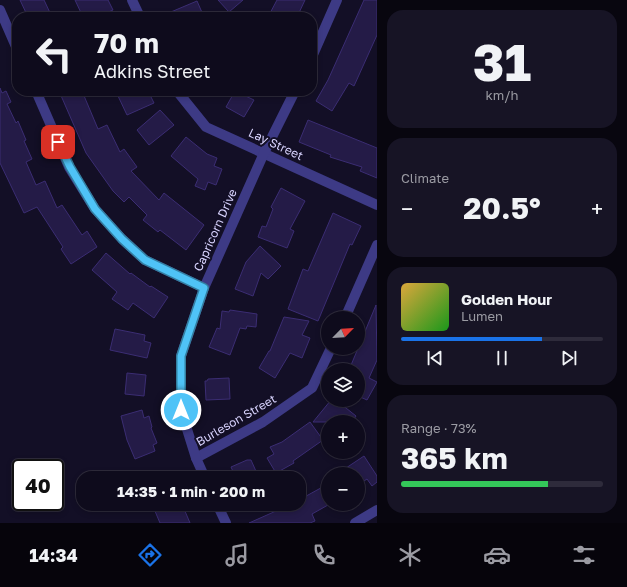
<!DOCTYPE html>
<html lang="en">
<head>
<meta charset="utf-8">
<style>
	:root { --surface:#0e0b1c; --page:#171425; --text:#f1f3f6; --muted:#9b9ba3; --line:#2e2b3b; --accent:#1a73e8 }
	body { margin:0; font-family:"Golos Text",sans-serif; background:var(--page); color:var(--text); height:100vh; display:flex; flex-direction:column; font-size:15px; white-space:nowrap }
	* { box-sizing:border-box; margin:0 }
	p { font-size:13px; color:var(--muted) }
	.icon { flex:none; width:22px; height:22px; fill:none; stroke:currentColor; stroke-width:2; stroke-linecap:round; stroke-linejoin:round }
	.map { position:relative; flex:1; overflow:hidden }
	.sheet { display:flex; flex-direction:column; gap:10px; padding:10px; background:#08060f; width:250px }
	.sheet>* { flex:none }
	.top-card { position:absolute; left:12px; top:12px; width:305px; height:84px; border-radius:16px; box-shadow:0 2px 6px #0003,0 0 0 1px var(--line); background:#0e0b1c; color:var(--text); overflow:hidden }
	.needle { width:26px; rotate:66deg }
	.tools { position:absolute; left:321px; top:311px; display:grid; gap:8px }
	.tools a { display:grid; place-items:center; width:44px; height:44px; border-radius:50%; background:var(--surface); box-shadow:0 2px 6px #0003,0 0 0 1px var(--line); font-size:20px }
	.speed { position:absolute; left:12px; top:459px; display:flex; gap:8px; font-size:20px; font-weight:700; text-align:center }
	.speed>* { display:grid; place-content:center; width:52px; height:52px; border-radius:50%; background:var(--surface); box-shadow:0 2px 6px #0003,0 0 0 1px var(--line); line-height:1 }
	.speed .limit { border:2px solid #111; border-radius:6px; background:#fff; color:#111 }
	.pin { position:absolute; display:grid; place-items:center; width:34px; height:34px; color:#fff; margin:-17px; border-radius:8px; box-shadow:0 2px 6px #0006 }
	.me { position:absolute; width:44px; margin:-22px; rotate:0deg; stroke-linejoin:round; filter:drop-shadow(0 0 3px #0008) }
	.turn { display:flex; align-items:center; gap:14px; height:84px; padding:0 16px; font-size:18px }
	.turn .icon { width:52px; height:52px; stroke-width:2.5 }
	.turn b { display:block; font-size:28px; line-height:34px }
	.big { font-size:30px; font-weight:700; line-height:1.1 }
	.sheet .tile { flex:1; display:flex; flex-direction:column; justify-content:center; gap:6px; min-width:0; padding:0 14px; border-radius:16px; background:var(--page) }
	.sheet .dial { align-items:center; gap:0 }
	.dial b { font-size:52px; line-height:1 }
	.song { display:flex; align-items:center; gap:12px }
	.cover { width:48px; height:48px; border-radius:6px; background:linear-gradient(135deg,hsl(40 70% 55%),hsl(120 70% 35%)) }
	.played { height:4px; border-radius:2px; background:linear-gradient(90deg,var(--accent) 70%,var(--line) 70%) }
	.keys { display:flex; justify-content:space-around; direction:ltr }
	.heat { display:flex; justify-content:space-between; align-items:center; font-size:22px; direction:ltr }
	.charge { height:6px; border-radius:3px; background:linear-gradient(90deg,#34c759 73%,var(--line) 0) }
	.trip { position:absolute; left:76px; top:471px; width:230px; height:40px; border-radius:16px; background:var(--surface); box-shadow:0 2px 6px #0003,0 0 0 1px var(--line); font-weight:700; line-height:40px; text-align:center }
	.menu { display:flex; height:64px; justify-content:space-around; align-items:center; background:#06040b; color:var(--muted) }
	.menu .icon { width:28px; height:28px }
	.menu .active { color:var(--accent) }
	.menu b { font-size:18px; color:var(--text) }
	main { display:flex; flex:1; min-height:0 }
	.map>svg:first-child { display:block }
	.building { fill:#241b47; stroke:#3b2d73 }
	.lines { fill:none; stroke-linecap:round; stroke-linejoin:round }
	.minor { stroke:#3d3a85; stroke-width:10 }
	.route-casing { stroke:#337fa1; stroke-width:10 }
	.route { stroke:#4fc3f7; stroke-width:7 }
	.labels { text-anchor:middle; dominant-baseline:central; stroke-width:4; stroke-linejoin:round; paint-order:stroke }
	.street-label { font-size:12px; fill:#d9d4ff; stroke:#130f26 }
</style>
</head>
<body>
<main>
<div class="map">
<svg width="377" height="523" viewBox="0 0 377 523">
	<rect width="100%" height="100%" fill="#130f26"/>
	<g class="building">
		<polygon points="20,0 44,0 52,17 28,17"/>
		<polygon points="75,0 108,0 113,10 97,17 83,17"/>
		<polygon points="218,0 243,0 229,12"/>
		<polygon points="277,0 305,0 297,17 268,17"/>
		<polygon points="364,0 377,0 377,35 354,86 349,83 332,111 316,101 328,80"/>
		<polygon points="197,1 204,17 159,17"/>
		<polygon points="0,88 2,93 6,91 11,102 7,104 16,123 18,121 26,140 24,141 32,159 26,162 36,185 45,181 57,208 62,205 82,235 87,231 97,247 71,264 61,249 63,247 37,207 24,213 0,163"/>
		<polygon points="59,91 82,91 98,129 107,125 120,152 124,149 137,167 131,171 159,200 164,193 204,225 186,250 160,230 158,232 143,220 147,215 129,197 124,202 113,191 86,153"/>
		<polygon points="129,91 148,91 154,103 127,115 118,96"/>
		<polygon points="235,91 254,100 244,117 226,107"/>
		<polygon points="160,110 174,125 149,145 137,130"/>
		<polygon points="308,120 377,148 377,178 360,171 362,167 330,157 331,155 299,142"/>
		<polygon points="186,137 207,154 217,158 214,166 222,169 216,185 208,182 205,190 195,186 198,179 171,156"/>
		<polygon points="281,188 305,201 290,229 294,231 287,248 258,237 262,226 266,227 273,209 271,207"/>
		<polygon points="333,213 361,226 352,245 350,244 318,321 288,309 303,269 308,271"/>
		<polygon points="260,246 281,266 268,279 261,273 253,296 235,289 246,262"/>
		<polygon points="106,253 130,274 131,273 150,287 151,286 168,297 154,318 133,303 128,310 112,299 117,292 92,270"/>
		<polygon points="376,305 377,360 369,378 377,382 367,400 358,396 358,370 349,370"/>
		<polygon points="230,310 257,314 256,327 247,326 246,329 240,328 230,355 209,347 217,328 220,329 222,311 229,312"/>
		<polygon points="284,317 309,321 302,335 310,338 302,358 290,353 275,378 259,368 269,351 270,351"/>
		<polygon points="115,329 145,335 144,341 151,343 147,358 110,350"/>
		<polygon points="127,373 146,375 144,396 125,394"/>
		<polygon points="229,378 230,399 206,400 205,381 207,381 208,379"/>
		<polygon points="331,400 336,400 356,416 352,422 344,422 341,419 342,422 313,422"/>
		<polygon points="142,410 144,418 149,416 152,427 151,428 157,443 153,445 155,451 135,459 127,440 121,416"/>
		<polygon points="310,422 323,440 293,461 294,463 276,473 267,458 274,454 270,447 282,442"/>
		<polygon points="364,456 377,476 377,482 372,486 367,479 358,485 358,474 350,474 346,468"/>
		<polygon points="247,460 251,460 259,478 236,478 231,467"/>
		<polygon points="328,484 328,505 312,514 315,521 310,523 249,523 285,507 284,504 299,504 299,500"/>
		<polygon points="152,504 182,504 190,523 160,523"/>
	</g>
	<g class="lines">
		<g class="minor">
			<polyline points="132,0 140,17"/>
			<polyline points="0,10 17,49"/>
			<polyline points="312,57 337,0"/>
			<polyline points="36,91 69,167 95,209 122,239 145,260 204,288"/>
			<polyline points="177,91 206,127 377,205"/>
			<polyline points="345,318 377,245"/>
			<polyline points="196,458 263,422 312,388 331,348"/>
			<polyline points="205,478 196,458 181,410 181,356 204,288 264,153 295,91"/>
			<polyline points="217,504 226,523"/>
			<polyline points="355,523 377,510"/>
		</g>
	</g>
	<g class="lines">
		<defs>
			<polyline id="route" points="58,142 70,167 95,209 122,239 145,260 204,288 181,356 181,410"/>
		</defs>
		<use href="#route" class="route-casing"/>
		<use href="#route" class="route"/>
	</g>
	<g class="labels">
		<g class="street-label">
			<text transform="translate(276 144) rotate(25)">Lay Street</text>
			<text transform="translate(215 230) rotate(-66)">Capricorn Drive</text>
			<text transform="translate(236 420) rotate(-30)">Burleson Street</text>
		</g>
	</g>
</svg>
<div class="tools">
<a><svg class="needle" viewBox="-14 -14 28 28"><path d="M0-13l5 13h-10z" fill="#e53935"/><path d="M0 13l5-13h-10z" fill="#9b9ba3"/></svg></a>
<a><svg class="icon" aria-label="layers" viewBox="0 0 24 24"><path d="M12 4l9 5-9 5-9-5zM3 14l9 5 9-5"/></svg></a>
<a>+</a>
<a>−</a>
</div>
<div class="speed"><div class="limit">40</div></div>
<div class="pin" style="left:58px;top:142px;background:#d93025"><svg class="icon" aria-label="arrive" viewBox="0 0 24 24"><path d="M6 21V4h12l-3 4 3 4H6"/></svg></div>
<svg class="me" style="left:181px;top:410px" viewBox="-20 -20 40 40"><circle r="17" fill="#4fc3f7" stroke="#fff" stroke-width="3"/><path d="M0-11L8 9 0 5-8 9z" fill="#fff"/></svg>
<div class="trip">14:35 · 1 min · 200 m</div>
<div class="top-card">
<div class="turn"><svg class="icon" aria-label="left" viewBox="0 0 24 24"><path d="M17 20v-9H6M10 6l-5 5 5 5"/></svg><div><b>70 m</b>Adkins Street</div></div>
</div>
</div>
<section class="sheet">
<div class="tile dial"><b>31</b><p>km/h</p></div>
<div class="tile"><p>Climate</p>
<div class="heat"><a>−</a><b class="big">20.5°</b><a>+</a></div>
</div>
<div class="tile">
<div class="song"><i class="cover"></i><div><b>Golden Hour</b><p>Lumen</p></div></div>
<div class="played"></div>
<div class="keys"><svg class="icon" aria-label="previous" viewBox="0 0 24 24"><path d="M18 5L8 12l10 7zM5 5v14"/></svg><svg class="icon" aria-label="pause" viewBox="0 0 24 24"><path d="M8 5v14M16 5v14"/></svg><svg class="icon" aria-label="next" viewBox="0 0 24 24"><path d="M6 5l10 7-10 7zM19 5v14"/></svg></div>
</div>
<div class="tile"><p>Range · 73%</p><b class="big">365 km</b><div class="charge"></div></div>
</section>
</main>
<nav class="menu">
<b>14:34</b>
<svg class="icon active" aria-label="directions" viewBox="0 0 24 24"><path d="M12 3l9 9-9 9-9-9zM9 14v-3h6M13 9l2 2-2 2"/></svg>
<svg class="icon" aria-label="music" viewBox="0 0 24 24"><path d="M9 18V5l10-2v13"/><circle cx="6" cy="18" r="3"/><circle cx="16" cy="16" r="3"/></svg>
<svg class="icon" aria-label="phone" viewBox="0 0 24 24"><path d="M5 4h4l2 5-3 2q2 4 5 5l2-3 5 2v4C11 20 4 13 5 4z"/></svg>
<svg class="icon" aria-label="climate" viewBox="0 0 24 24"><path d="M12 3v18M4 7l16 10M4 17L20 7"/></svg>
<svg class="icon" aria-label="car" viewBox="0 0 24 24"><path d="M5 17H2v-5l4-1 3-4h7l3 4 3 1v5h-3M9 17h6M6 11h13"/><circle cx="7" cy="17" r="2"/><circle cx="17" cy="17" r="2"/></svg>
<svg class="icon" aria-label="filters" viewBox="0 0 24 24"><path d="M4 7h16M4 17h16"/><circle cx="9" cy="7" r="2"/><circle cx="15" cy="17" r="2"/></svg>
</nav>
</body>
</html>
